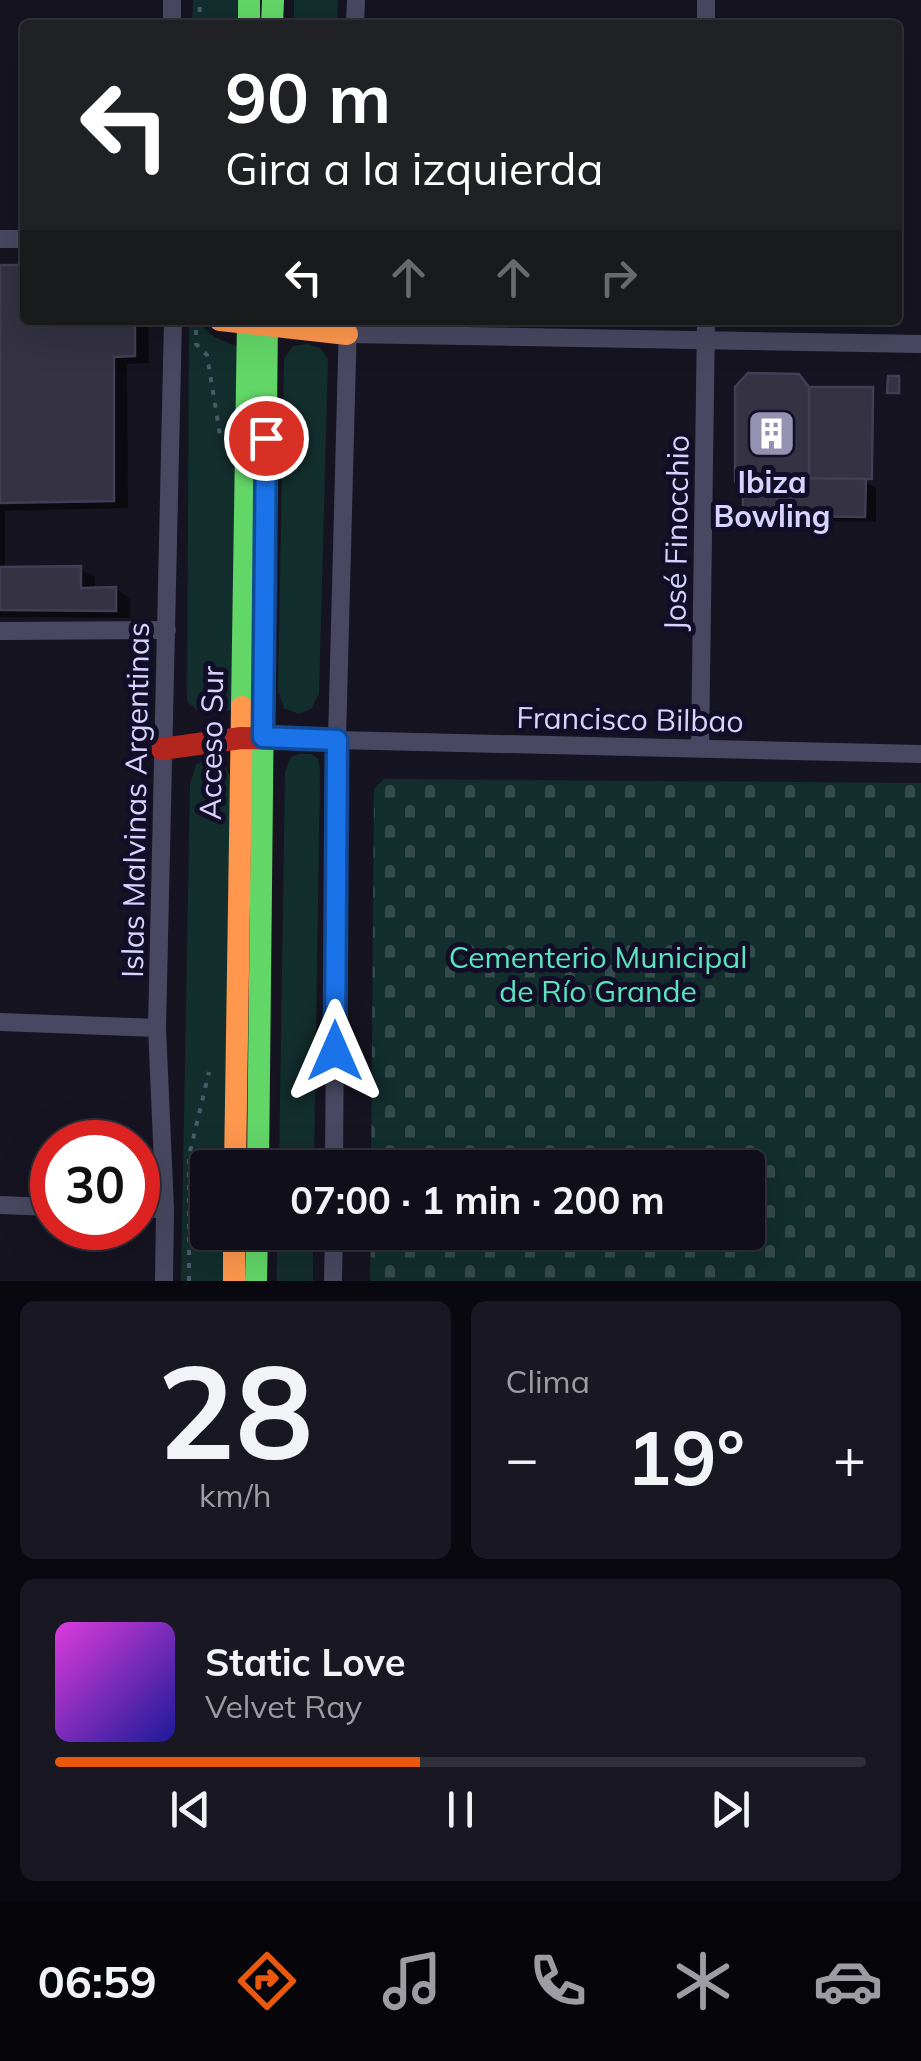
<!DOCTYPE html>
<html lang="es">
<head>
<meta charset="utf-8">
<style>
	:root { --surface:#100f19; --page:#191822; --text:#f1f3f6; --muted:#9c9ca2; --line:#302f38; --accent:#ea580c }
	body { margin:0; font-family:Mulish,sans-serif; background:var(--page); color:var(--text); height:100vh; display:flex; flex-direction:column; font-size:38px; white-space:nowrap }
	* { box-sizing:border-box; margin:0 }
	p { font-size:32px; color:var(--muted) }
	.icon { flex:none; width:55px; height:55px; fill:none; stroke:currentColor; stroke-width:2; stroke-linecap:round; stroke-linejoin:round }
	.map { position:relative; height:1281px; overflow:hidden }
	.drawer { display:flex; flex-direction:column; gap:20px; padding:20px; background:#09080e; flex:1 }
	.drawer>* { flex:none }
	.top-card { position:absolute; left:20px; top:20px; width:882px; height:305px; border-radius:10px; box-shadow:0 10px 40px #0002,0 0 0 2px var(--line); background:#202124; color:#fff; overflow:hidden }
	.speed { position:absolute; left:30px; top:1120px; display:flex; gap:20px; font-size:50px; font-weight:700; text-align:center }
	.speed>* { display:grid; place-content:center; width:130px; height:130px; border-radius:50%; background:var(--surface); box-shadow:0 10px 40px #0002,0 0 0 2px var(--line); line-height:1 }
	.speed .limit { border:15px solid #d22; background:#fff; color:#111 }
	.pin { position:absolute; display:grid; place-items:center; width:85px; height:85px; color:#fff; margin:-42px; border:5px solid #fff; border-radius:50%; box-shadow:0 2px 10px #0007 }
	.me { position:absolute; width:110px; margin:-55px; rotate:0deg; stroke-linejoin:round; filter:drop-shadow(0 0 8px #0008) }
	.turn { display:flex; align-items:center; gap:35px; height:210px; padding:0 40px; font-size:45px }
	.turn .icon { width:130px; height:130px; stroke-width:2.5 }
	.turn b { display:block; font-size:70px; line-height:85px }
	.lanes { display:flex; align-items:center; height:95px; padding:0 40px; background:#0003; justify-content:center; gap:50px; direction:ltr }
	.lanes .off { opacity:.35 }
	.big { font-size:75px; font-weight:700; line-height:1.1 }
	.drawer .widget { flex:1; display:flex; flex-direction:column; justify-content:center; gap:15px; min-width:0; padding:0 35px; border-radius:15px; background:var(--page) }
	.drawer .dial { align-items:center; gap:0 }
	.dial b { font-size:130px; line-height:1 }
	.song { display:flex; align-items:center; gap:30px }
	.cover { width:120px; height:120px; border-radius:15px; background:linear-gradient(135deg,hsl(300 70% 55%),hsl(240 70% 35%)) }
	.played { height:10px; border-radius:5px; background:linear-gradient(90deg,var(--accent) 45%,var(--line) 45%) }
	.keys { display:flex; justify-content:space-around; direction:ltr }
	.heat { display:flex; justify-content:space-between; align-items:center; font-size:55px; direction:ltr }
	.drawer .tiles { flex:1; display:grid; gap:20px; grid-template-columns:1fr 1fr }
	.widget:last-child { grid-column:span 2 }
	.trip { position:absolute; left:190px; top:1150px; width:575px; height:100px; border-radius:10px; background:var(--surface); box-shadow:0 10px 40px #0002,0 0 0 2px var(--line); font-weight:700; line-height:100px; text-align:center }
	.tab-bar { display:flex; height:160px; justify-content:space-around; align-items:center; background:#06060a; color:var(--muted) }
	.tab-bar .icon { width:70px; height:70px }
	.tab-bar .current { color:var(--accent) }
	.tab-bar b { font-size:45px; color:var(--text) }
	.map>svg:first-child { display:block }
	.cemetery { fill:url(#cemetery-stones) }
	.park { fill:#122e2d }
	.shadow { fill:#0007 }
	.building { fill:#343243; stroke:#423f55; stroke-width:2.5 }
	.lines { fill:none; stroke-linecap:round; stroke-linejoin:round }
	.path { stroke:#495b6a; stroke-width:4; stroke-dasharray:5 8; stroke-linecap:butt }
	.street { stroke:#484862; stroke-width:18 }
	.fast { stroke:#63d668; stroke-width:22 }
	.slow { stroke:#ff974d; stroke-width:22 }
	.jam { stroke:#b3261e; stroke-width:22 }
	.route-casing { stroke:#114b97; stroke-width:25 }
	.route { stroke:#1a73e8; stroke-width:18 }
	.labels { text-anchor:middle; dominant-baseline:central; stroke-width:10; stroke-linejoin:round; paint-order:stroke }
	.poi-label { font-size:30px; font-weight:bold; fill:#d8d4ff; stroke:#120e27 }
	.street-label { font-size:30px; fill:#d8d4ff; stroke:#120e27 }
	.park-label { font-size:30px; fill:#5ae5be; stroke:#120e27 }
</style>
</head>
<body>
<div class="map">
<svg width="921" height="1281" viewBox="0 0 921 1281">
	<defs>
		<pattern id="cemetery-stones" width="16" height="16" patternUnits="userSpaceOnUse" patternTransform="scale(2.5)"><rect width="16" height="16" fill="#122e2d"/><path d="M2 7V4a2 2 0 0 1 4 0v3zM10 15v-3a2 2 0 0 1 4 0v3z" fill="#344b4c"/></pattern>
	</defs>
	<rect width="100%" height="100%" fill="#161421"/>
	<polygon class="cemetery" points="384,779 921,783 921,1281 370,1281 371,1233 748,1232 748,1168 371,1167 374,789"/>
	<g class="park">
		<polygon points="193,0 238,0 237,25 192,25"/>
		<polygon points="294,0 338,0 337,25 294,25"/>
		<path d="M189 320H195L214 337 238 347 231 710C212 715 200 718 187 700Z"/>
		<polygon points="308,344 320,348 328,359 319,694 311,709 299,714 284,708 278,691 284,358 293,346"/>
		<polygon points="214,754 224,763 231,779 226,1167 208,1168 208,1232 225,1233 224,1281 181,1281 190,783 196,765"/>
		<polygon points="299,754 312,754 318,759 320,771 314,1167 279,1168 285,772 291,757"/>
		<rect x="277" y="1233" width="36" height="48"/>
	</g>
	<g class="shadow">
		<polygon points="0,268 25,268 25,320 148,320 149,363 127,364 128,508 5,511 5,570 80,569 95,577 95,590 116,589 130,598 130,618 0,617"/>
		<polygon points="798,377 816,389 874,391 874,479 861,479 876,488 876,522 792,521 792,529 760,529 745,520"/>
	</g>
	<g class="building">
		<polygon points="0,265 25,265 25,320 135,320 135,356 114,357 114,501 0,503"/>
		<polygon points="748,373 799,374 809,387 809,479 778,478 778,522 743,522 743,487 739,487 735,481 735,387"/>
		<polygon points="888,376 899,376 899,393 887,393"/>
		<polygon points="809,387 873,387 872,479 809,479"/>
		<polygon points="778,478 866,479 865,517 777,516"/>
		<polygon points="81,566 81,588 116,587 116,611 0,610 0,567"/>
	</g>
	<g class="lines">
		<g class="path">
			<polyline points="199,25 200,0"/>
			<polyline points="196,330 196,344 207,355 220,435"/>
			<polyline points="189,1281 189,1156 209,1072"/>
		</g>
		<g class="street">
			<polyline points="172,25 172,0"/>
			<polyline points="355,25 356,0"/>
			<polyline points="706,25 706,0"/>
			<polyline points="0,239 25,239"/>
			<polyline points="347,334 921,344"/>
			<polyline points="0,631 167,630"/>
			<polyline points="337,740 921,754"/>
			<polyline points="700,748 706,320"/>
			<polyline points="0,1022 157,1028"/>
			<polyline points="334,1168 337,740 348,320"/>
			<polyline points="0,1205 52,1207"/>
			<polyline points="138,1209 165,1209"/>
			<polyline points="164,1281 165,1209 157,1028 173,320"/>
			<polyline points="333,1281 334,1232"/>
		</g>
		<g class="fast">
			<polyline points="249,0 249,25"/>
			<polyline points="272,25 273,0"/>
			<polyline points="242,707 248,320"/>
			<polyline points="258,1168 267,320"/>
			<polyline points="256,1281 257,1232"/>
		</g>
		<g class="slow">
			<polyline points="220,320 347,334"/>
			<polyline points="235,1168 242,707"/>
			<polyline points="234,1232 234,1281"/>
		</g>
		<polyline class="jam" points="162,749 241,738 337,740"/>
	</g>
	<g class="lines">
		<defs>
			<polyline id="route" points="266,438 263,737 337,740 335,1051"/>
		</defs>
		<use href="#route" class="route-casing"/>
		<use href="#route" class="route"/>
	</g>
	<defs>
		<symbol id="building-square" viewBox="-11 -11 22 22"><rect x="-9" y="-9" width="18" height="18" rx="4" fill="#9491b1" stroke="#120e27"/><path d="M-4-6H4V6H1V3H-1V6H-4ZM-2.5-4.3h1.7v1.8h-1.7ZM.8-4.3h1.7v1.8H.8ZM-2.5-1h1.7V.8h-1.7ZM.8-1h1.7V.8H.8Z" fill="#fff"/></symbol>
	</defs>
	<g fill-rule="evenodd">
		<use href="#building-square" x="744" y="406" width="55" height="55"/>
	</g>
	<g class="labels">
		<g class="poi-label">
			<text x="772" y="482">Ibiza<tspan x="772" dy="34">Bowling</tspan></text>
		</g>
		<g class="street-label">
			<text transform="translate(676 533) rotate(-89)">José Finocchio</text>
			<text transform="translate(630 719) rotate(1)">Francisco Bilbao</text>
			<text transform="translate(211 743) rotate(-89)">Acceso Sur</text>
			<text transform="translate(135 800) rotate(-89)">Islas Malvinas Argentinas</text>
		</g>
		<g class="park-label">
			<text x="598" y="957">Cementerio Municipal<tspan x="598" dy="34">de Río Grande</tspan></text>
		</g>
	</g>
</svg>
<div class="speed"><div class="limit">30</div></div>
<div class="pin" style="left:266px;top:438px;background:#d93025"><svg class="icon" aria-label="arrive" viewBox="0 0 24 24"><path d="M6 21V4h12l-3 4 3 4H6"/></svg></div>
<svg class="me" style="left:335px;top:1051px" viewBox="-20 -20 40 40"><path d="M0-17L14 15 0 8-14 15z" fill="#1a73e8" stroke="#fff" stroke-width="4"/></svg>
<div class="trip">07:00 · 1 min · 200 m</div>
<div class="top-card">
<div class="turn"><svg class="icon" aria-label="left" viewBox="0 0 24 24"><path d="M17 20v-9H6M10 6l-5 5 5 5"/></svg><div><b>90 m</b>Gira a la izquierda</div></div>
<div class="lanes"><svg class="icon" aria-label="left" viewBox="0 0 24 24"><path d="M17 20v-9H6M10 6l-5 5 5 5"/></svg><svg class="icon off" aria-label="ahead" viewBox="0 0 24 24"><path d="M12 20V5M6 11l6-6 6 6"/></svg><svg class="icon off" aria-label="ahead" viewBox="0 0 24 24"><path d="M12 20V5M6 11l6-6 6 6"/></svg><svg class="icon off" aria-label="right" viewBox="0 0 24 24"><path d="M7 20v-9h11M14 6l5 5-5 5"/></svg></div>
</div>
</div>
<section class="drawer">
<div class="tiles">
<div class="widget dial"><b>28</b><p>km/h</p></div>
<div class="widget"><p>Clima</p>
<div class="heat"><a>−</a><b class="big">19°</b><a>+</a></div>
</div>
<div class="widget">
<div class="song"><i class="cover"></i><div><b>Static Love</b><p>Velvet Ray</p></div></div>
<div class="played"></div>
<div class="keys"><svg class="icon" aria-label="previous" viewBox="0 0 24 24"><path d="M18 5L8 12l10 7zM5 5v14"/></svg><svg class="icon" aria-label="pause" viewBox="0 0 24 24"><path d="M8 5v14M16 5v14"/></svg><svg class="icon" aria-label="next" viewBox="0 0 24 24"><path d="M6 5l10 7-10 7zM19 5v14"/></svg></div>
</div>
</div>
</section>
<nav class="tab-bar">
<b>06:59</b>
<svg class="icon current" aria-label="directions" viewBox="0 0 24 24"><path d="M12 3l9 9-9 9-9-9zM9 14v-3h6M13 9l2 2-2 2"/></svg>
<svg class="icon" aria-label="music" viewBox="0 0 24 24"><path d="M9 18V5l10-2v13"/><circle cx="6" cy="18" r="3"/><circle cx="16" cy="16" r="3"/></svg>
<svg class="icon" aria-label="phone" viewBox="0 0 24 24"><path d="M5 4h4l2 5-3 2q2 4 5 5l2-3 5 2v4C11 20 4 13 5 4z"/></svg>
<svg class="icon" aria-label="climate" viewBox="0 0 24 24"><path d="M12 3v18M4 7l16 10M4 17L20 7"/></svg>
<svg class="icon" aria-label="car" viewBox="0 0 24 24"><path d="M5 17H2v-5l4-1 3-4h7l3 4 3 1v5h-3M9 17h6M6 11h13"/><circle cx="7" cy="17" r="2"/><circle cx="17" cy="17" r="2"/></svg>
</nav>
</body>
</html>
